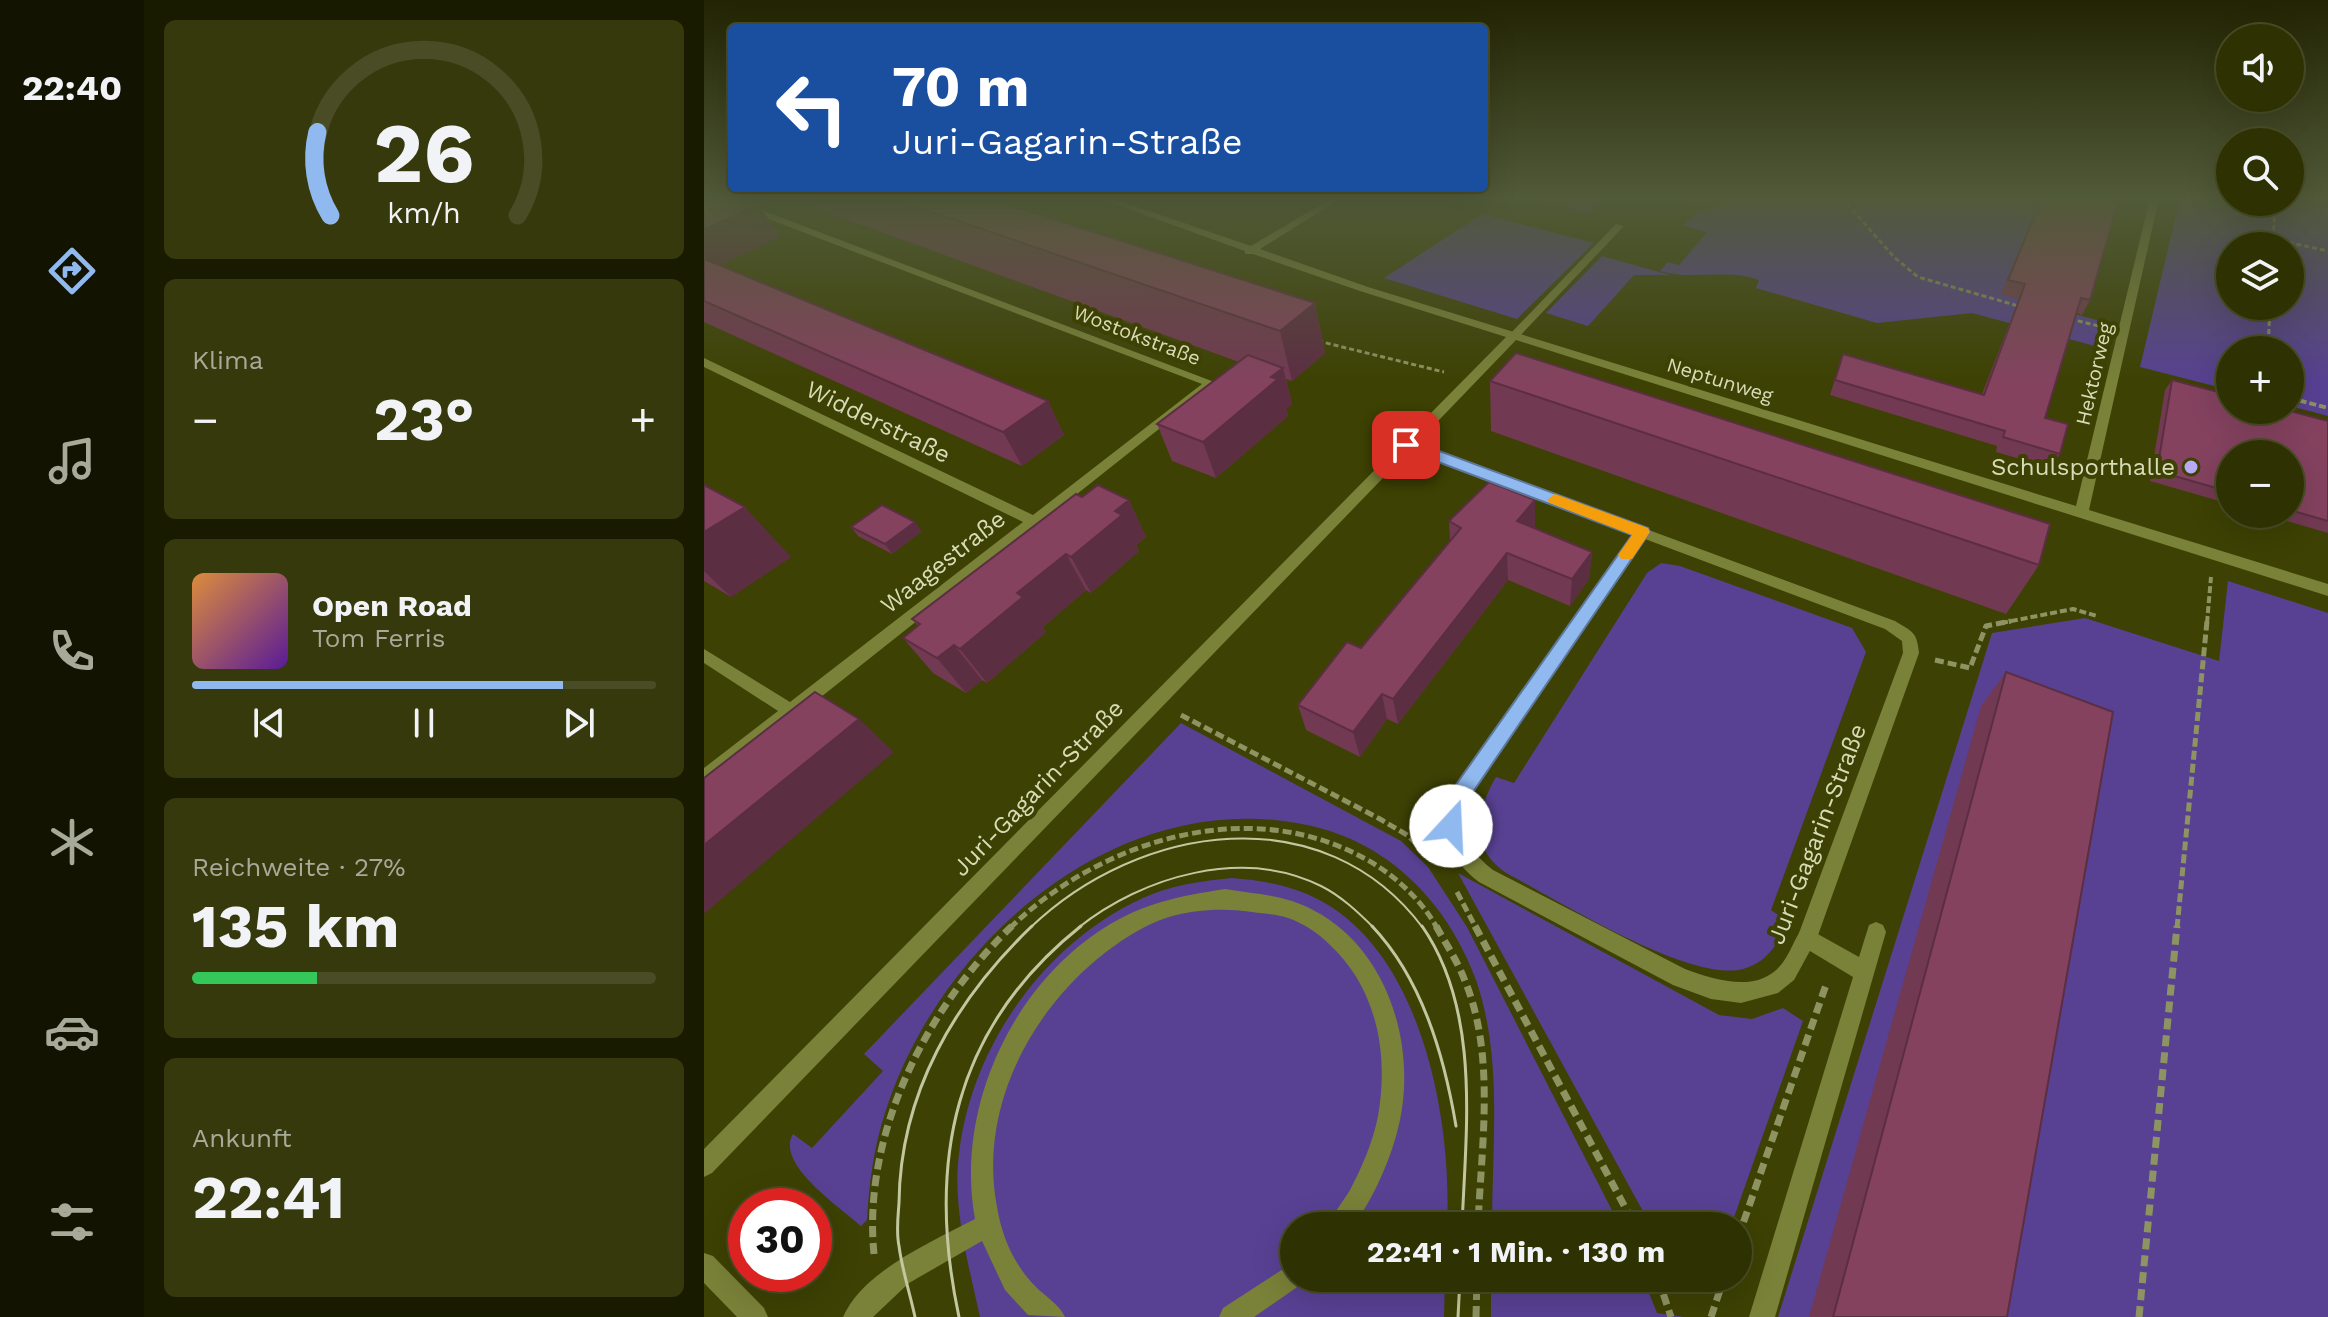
<!DOCTYPE html>
<html lang="de">
<head>
<meta charset="utf-8">
<style>
	:root { --surface:#2e3102; --page:#36390c; --text:#f1f3f6; --muted:#a7a999; --line:#494c24; --accent:#90b9f0 }
	body { margin:0; font-family:"Work Sans",sans-serif; background:var(--page); color:var(--text); height:100vh; display:flex; flex-direction:column; font-size:30px; white-space:nowrap }
	* { box-sizing:border-box; margin:0 }
	p { font-size:26px; color:var(--muted) }
	.icon { flex:none; width:44px; height:44px; fill:none; stroke:currentColor; stroke-width:2; stroke-linecap:round; stroke-linejoin:round }
	.map { position:relative; flex:1; overflow:hidden }
	.side { display:flex; flex-direction:column; gap:20px; padding:20px; background:#191b01; width:560px }
	.side>* { flex:none }
	.hud { position:absolute; left:24px; top:24px; width:760px; height:168px; border-radius:8px; box-shadow:0 8px 32px #0002,0 0 0 2px var(--line); background:#1a4fa0; color:#fff; overflow:hidden }
	.tools { position:absolute; left:1512px; top:24px; display:grid; gap:16px }
	.tools a { display:grid; place-items:center; width:88px; height:88px; border-radius:50%; background:var(--surface); box-shadow:0 8px 32px #0002,0 0 0 2px var(--line); font-size:40px }
	.speed { position:absolute; left:24px; top:1188px; display:flex; gap:16px; font-size:40px; font-weight:700; text-align:center }
	.speed>* { display:grid; place-content:center; width:104px; height:104px; border-radius:50%; background:var(--surface); box-shadow:0 8px 32px #0002,0 0 0 2px var(--line); line-height:1 }
	.speed .limit { border:12px solid #d22; background:#fff; color:#111 }
	.pin { position:absolute; display:grid; place-items:center; width:68px; height:68px; color:#fff; margin:-34px; border-radius:16px; box-shadow:0 4px 12px #0006 }
	.me { position:absolute; width:88px; margin:-44px; rotate:20deg; stroke-linejoin:round; filter:drop-shadow(0 0 6px #0008) }
	.turn { display:flex; align-items:center; gap:28px; height:168px; padding:0 32px; font-size:36px }
	.turn .icon { width:104px; height:104px; stroke-width:2.5 }
	.turn b { display:block; font-size:56px; line-height:68px }
	.big { font-size:60px; font-weight:700; line-height:1.1 }
	.side .tile { flex:1; display:flex; flex-direction:column; justify-content:center; gap:12px; min-width:0; padding:0 28px; border-radius:12px; background:var(--page) }
	.side .dial { align-items:center; gap:0 }
	.dial svg { height:208px; overflow:visible; fill:none; stroke:var(--line); stroke-width:7; stroke-linecap:round; text-anchor:middle }
	.dial text { fill:var(--text); stroke:none }
	.song { display:flex; align-items:center; gap:24px }
	.cover { width:96px; height:96px; border-radius:12px; background:linear-gradient(135deg,hsl(30 70% 55%),hsl(270 70% 35%)) }
	.played { height:8px; border-radius:4px; background:linear-gradient(90deg,var(--accent) 80%,var(--line) 80%) }
	.keys { display:flex; justify-content:space-around; direction:ltr }
	.heat { display:flex; justify-content:space-between; align-items:center; font-size:44px; direction:ltr }
	.charge { height:12px; border-radius:6px; background:linear-gradient(90deg,#34c759 27%,var(--line) 0) }
	.trip { position:absolute; left:576px; top:1212px; width:472px; height:80px; border-radius:40px; background:var(--surface); box-shadow:0 8px 32px #0002,0 0 0 2px var(--line); font-weight:700; line-height:80px; text-align:center }
	main { display:flex; flex:1; min-height:0 }
	.menu { display:flex; flex-direction:column; width:144px; justify-content:space-around; align-items:center; background:#121401; color:var(--muted) }
	.menu .icon { width:56px; height:56px }
	.menu .selected { color:var(--accent) }
	.menu b { font-size:36px; color:var(--text) }
	.map>svg:first-child { display:block }
	.green { fill:#584193; fill-rule:evenodd }
	.lines { fill:none; stroke-linecap:round; stroke-linejoin:round }
	.path-far3 { stroke:#8e9362; stroke-width:3; stroke-dasharray:5 3; stroke-linecap:butt }
	.path-far2 { stroke:#8e9362; stroke-width:4; stroke-dasharray:7 3; stroke-linecap:butt }
	.path-far1 { stroke:#8e9362; stroke-width:5; stroke-dasharray:9 4; stroke-linecap:butt }
	.path { stroke:#8e9362; stroke-width:7; stroke-dasharray:11 6; stroke-linecap:butt }
	.service { fill:#7a8138; fill-rule:evenodd }
	.minor { fill:#7a8138; fill-rule:evenodd }
	.tram-far1 { stroke:#c2c79f; stroke-width:2 }
	.tram { stroke:#c2c79f; stroke-width:3 }
	.wall { fill:#723952 }
	.shaded-wall { fill:#5c2e42 }
	.building { fill:#84425f; stroke:#5c2e42; stroke-width:2 }
	.route { fill:#90b9f0; stroke:#5e789c; stroke-width:2 }
	.slow { fill:#f59e0b }
	.poi-dot { fill:#baaaf6; stroke:#3d4103; stroke-width:3 }
	.labels { text-anchor:middle; dominant-baseline:central; stroke-width:8; stroke-linejoin:round; paint-order:stroke }
	.far-street-label { font-size:20px; fill:#d7dcb7; stroke:#3d4103 }
	.street-label { font-size:24px; fill:#d7dcb7; stroke:#3d4103 }
	.poi-label { font-size:24px; fill:#d7dcb7; stroke:#3d4103; text-anchor:end }
</style>
</head>
<body>
<main>
<nav class="menu">
<b>22:40</b>
<svg class="icon selected" aria-label="directions" viewBox="0 0 24 24"><path d="M12 3l9 9-9 9-9-9zM9 14v-3h6M13 9l2 2-2 2"/></svg>
<svg class="icon" aria-label="music" viewBox="0 0 24 24"><path d="M9 18V5l10-2v13"/><circle cx="6" cy="18" r="3"/><circle cx="16" cy="16" r="3"/></svg>
<svg class="icon" aria-label="phone" viewBox="0 0 24 24"><path d="M5 4h4l2 5-3 2q2 4 5 5l2-3 5 2v4C11 20 4 13 5 4z"/></svg>
<svg class="icon" aria-label="climate" viewBox="0 0 24 24"><path d="M12 3v18M4 7l16 10M4 17L20 7"/></svg>
<svg class="icon" aria-label="car" viewBox="0 0 24 24"><path d="M5 17H2v-5l4-1 3-4h7l3 4 3 1v5h-3M9 17h6M6 11h13"/><circle cx="7" cy="17" r="2"/><circle cx="17" cy="17" r="2"/></svg>
<svg class="icon" aria-label="filters" viewBox="0 0 24 24"><path d="M4 7h16M4 17h16"/><circle cx="9" cy="7" r="2"/><circle cx="15" cy="17" r="2"/></svg>
</nav>
<section class="side">
<div class="tile dial"><svg viewBox="0 0 100 80">
<path d="M14 69A42 42 0 1 1 86 69"/>
<path d="M14 69A42 42 0 0 1 9 37" stroke="#90b9f0"/>
<text x="50" y="56" font-size="32" font-weight="700">26</text>
<text x="50" y="72" font-size="11">km/h</text>
</svg></div>
<div class="tile"><p>Klima</p>
<div class="heat"><a>−</a><b class="big">23°</b><a>+</a></div>
</div>
<div class="tile">
<div class="song"><i class="cover"></i><div><b>Open Road</b><p>Tom Ferris</p></div></div>
<div class="played"></div>
<div class="keys"><svg class="icon" aria-label="previous" viewBox="0 0 24 24"><path d="M18 5L8 12l10 7zM5 5v14"/></svg><svg class="icon" aria-label="pause" viewBox="0 0 24 24"><path d="M8 5v14M16 5v14"/></svg><svg class="icon" aria-label="next" viewBox="0 0 24 24"><path d="M6 5l10 7-10 7zM19 5v14"/></svg></div>
</div>
<div class="tile"><p>Reichweite · 27%</p><b class="big">135 km</b><div class="charge"></div></div>
<div class="tile"><p>Ankunft</p><b class="big">22:41</b></div>
</section>
<div class="map">
<svg width="1624" height="1317" viewBox="0 0 1624 1317">
	<rect width="100%" height="100%" fill="#3d4103"/>
	<g class="green">
		<polygon points="825,198 901,198 884,213"/>
		<path d="M1021 198H1337L1298 294 1396 321 1391 346 1268 313 1173 323 1052 288 1055 280C1024 268 988 281 956 271L964 262 975 265 1003 232 979 226 995 210 1012 207Z"/>
		<path d="M1476 198 1586 202V198H1624V416L1586 406V350H1526V390L1436 367ZM1526 246H1586V306H1526Z"/>
		<polygon points="778,214 890,243 813,319 680,278"/>
		<polygon points="898,256 966,275 930,275 884,326 842,313"/>
		<path d="M957 563 976 566 1148 628 1162 652 1067 910 1084 922C1074 943 1064 962 1039 969 986 983 854 900 804 874 764 848 772 812 792 777L810 783 943 573Z"/>
		<polygon points="1524,581 1624,613 1624,1317 1074,1317 1288,633 1381,618 1515,661"/>
		<path d="M477 723 697 841 724 867 763 927 916 1226H788C788 1145 799 1058 772 980 746 909 693 850 619 829 426 776 237 935 181 1113 170 1147 165 1183 163 1220L157 1226C136 1207 71 1164 89 1134L108 1148 179 1071 160 1054Z"/>
		<polygon points="754,873 1015,1015 1048,1019 1079,1008 1099,1021 1027,1226 947,1226"/>
		<path d="M528 878C567 881 604 889 636 913 722 977 748 1127 743 1226H590V1278H741L740 1317H276C265 1266 248 1207 255 1154 267 1047 340 943 439 898 467 885 498 881 528 878Z"/>
		<polygon points="787,1278 939,1278 953,1313 980,1317 787,1317"/>
	</g>
	<g class="lines">
		<g class="path-far3">
			<polyline points="1138,198 1190,257 1214,277 1318,307"/>
			<polyline points="1569,239 1624,251"/>
			<polyline points="1569,246 1571,202"/>
			<polyline points="1366,319 1395,326"/>
			<polyline points="614,341 740,372"/>
			<polyline points="1564,350 1566,306"/>
		</g>
		<g class="path-far2">
			<polyline points="1586,398 1624,408"/>
			<polyline points="1297,623 1369,609 1393,616"/>
			<polyline points="1503,623 1507,577"/>
		</g>
		<g class="path-far1">
			<polyline points="1231,660 1266,668 1282,626 1307,621"/>
			<polyline points="477,715 676,819 703,835 728,858"/>
			<polyline points="753,892 772,928"/>
			<path d="M306 928C395 842 539 796 654 855 685 870 716 897 733 928"/>
			<polyline points="1473,928 1503,621"/>
		</g>
		<g class="path">
			<path d="M732 926C742 944 754 962 761 981 792 1056 777 1147 774 1226"/>
			<polyline points="771,926 931,1226"/>
			<polyline points="1034,1238 1123,982"/>
			<path d="M170 1254C158 1134 223 1007 308 926"/>
			<polyline points="954,1278 967,1317"/>
			<polyline points="772,1317 773,1278"/>
			<polyline points="1007,1317 1020,1278"/>
			<polyline points="1435,1317 1473,926"/>
		</g>
		<g class="service">
			<polygon points="912,224 920,226 813,339 805,339 805,335"/>
			<path d="M521 889C551 894 582 895 609 910 683 948 712 1043 696 1120 688 1158 671 1194 650 1226H624C629 1213 639 1202 646 1190 658 1167 669 1142 674 1116 685 1054 673 988 625 944 614 933 599 923 584 918 573 914 560 914 548 912 521 908 492 909 465 917 438 925 413 943 392 960 322 1019 275 1113 293 1207 298 1237 310 1265 332 1287 342 1297 355 1304 361 1317L324 1315 301 1290 278 1241 205 1283 169 1317H139C159 1271 229 1241 271 1219 251 1110 307 987 400 928 439 903 476 896 521 889Z"/>
			<polygon points="1172,922 1179,925 1182,932 1071,1317 1045,1317 1149,977 1096,945 1093,938 1096,931 1103,928 1155,957 1165,925"/>
			<polygon points="590,1262 590,1278 601,1278 599,1283 550,1317 515,1317 519,1308"/>
		</g>
		<g class="minor">
			<path d="M394 198H407L547 246 628 198H638L556 249 664 287 1372 506 1446 198H1455L1385 510 1624 584V596L812 340 712 444 1191 621C1209 632 1213 632 1215 653L1113 938 1090 980 1074 993 1037 1003 1007 999 969 985 775 882C740 854 732 828 752 786L929 535 705 451 8 1173 0 1177V1149L802 337 656 291 549 254H541V251ZM941 539 1181 629 1198 641 1199 653 1095 933C1089 943 1084 957 1076 966 1052 994 1009 979 981 969L789 870C764 850 751 828 765 797Z"/>
			<polygon points="38,205 44,205 513,383 93,716 0,786 0,768 74,711 0,663 0,649 86,702 319,522 0,367 0,358 329,515 498,384 38,209"/>
			<polygon points="0,1253 9,1256 60,1308 64,1317 33,1317 0,1283"/>
		</g>
		<g class="tram-far1">
			<path d="M326 928C435 823 620 795 719 928"/>
			<path d="M374 928C439 876 539 847 617 886 637 896 654 912 670 928"/>
		</g>
		<g class="tram">
			<path d="M668 926C718 979 740 1055 752 1126"/>
			<path d="M718 926C777 1011 762 1128 758 1226"/>
			<path d="M211 1317C206 1293 198 1270 195 1246 192 1232 194 1217 195 1203 196 1093 251 1000 328 926"/>
			<path d="M255 1317C222 1163 249 1028 377 926"/>
			<polyline points="754,1317 756,1278"/>
		</g>
	</g>
	<g class="wall">
		<polygon points="0,198 55,205 76,237 15,265 344,401 360,435 318,466 0,322"/>
		<polygon points="96,198 283,198 611,303 621,353 588,381 582,379 588,404 582,409 584,416 512,478 468,461 453,424 535,362 100,204"/>
		<polygon points="678,198 696,198 690,201"/>
		<polygon points="963,198 1014,198 1004,208"/>
		<polygon points="1337,198 1415,198 1386,300 1378,315 1373,313 1341,418 1356,454 1347,468 1292,452 1293,446 1126,395 1139,354 1278,394 1315,299 1297,294"/>
		<polygon points="1468,380 1624,421 1624,533 1559,514 1586,514 1586,454 1526,454 1526,504 1446,481 1461,390"/>
		<polygon points="786,381 1335,565 1302,614 787,431"/>
		<polygon points="0,485 87,557 27,597 0,581"/>
		<polygon points="378,497 425,500 442,537 432,545 435,551 387,593 382,590 339,627 342,632 283,683 278,680 262,693 229,673 199,638 214,626 208,619"/>
		<polygon points="745,521 831,527 830,528 888,552 885,579 866,606 804,580 694,724 683,719 656,757 602,730 594,705 657,648 746,541"/>
		<polygon points="147,527 218,531 188,554 154,536"/>
		<polygon points="1302,672 1303,1317 1105,1317 1277,706"/>
	</g>
	<g class="shaded-wall">
		<polygon points="1006,198 1014,198 1004,208 1005,199"/>
		<polygon points="55,205 76,237 0,272 0,229"/>
		<polygon points="611,303 621,353 588,381 576,331"/>
		<polygon points="579,368 588,404 582,409 584,416 512,478 499,442 567,377"/>
		<polygon points="344,401 360,435 318,466 299,432"/>
		<polygon points="425,500 442,537 432,545 435,551 387,593 367,557 411,511"/>
		<polygon points="831,500 831,527 813,548 813,521"/>
		<polygon points="41,507 87,557 27,597 0,571 0,532"/>
		<polygon points="211,522 218,531 188,554 181,544"/>
		<polygon points="888,552 885,579 866,606 868,579"/>
		<polygon points="803,553 804,580 694,724 689,699"/>
		<polygon points="362,554 382,590 339,627 342,632 283,683 256,649 313,593"/>
		<polygon points="250,645 278,680 262,693 233,658"/>
		<polygon points="678,694 683,719 656,757 649,732"/>
		<polygon points="155,719 190,752 0,914 0,845"/>
	</g>
	<g class="building">
		<polygon points="0,198 35,198 55,205 0,229"/>
		<polygon points="187,198 283,198 611,303 576,331"/>
		<polygon points="1338,198 1415,198 1386,300 1377,298 1341,418 1364,424 1356,454 1299,437 1301,431 1131,380 1139,354 1280,395 1321,284 1304,280"/>
		<polygon points="0,259 344,401 299,432 0,301"/>
		<polygon points="812,353 1346,524 1335,565 786,381"/>
		<polygon points="544,355 579,368 567,377 574,379 499,442 453,424"/>
		<polygon points="1468,380 1526,395 1526,410 1582,410 1624,421 1624,521 1586,510 1586,454 1526,454 1526,492 1453,471"/>
		<polygon points="785,482 831,500 813,521 888,552 868,579 803,553 689,699 678,694 649,732 594,705 643,642 657,648 757,528 745,521"/>
		<polygon points="0,485 41,507 0,532"/>
		<polygon points="394,485 425,500 411,511 418,515 367,557 362,554 313,593 319,597 256,649 250,645 233,658 199,638 216,624 208,619 372,494 378,497"/>
		<polygon points="178,505 211,522 181,544 147,527"/>
		<polygon points="1302,672 1409,712 1303,1317 1129,1317"/>
		<polygon points="111,692 155,719 0,845 0,778"/>
	</g>
	<linearGradient id="sky" x2="0" y2="1"><stop stop-color="#222402"/><stop offset="0.52" stop-color="#515a39"/><stop offset="1" stop-color="#515a39" stop-opacity="0"/></linearGradient>
	<rect width="1624" height="382" fill="url(#sky)"/>
	<path class="route" d="M697 441H708L944 528 946 532 765 798 754 833 747 835 739 833C732 816 743 800 751 786L928 535 697 448Z"/>
	<polygon class="slow" points="851,494 944,528 946,532 928,559 917,559 914,555 928,535 846,503 843,500"/>
	<circle class="poi-dot" cx="1487" cy="467" r="8"/>
	<g class="labels">
		<g class="far-street-label">
			<text transform="translate(433 335) rotate(21)">Wostokstraße</text>
			<text transform="translate(1390 374) rotate(-77)">Hektorweg</text>
			<text transform="translate(1016 380) rotate(17)">Neptunweg</text>
		</g>
		<g class="street-label">
			<text transform="translate(174 422) rotate(26)">Widderstraße</text>
			<text transform="translate(239 562) rotate(-38)">Waagestraße</text>
			<text transform="translate(334 788) rotate(-46)">Juri-Gagarin-Straße</text>
			<text transform="translate(1113 834) rotate(-69)">Juri-Gagarin-Straße</text>
		</g>
		<g class="poi-label">
			<text x="1471" y="467">Schulsporthalle</text>
		</g>
	</g>
</svg>
<div class="tools">
<a><svg class="icon" aria-label="sound" viewBox="0 0 24 24"><path d="M4 9h4l5-4v14l-5-4H4zM17 9q2 3 0 6"/></svg></a>
<a><svg class="icon" aria-label="search" viewBox="0 0 24 24"><circle cx="10" cy="10" r="6"/><path d="M15 15l6 6"/></svg></a>
<a><svg class="icon" aria-label="layers" viewBox="0 0 24 24"><path d="M12 4l9 5-9 5-9-5zM3 14l9 5 9-5"/></svg></a>
<a>+</a>
<a>−</a>
</div>
<div class="speed"><div class="limit">30</div></div>
<div class="pin" style="left:702px;top:445px;background:#d93025"><svg class="icon" aria-label="arrive" viewBox="0 0 24 24"><path d="M6 21V4h12l-3 4 3 4H6"/></svg></div>
<svg class="me" style="left:747px;top:826px" viewBox="-20 -20 40 40"><circle r="19" fill="#fff"/><path d="M0-13L10 11 0 6-10 11z" fill="#90b9f0"/></svg>
<div class="trip">22:41 · 1 Min. · 130 m</div>
<div class="hud">
<div class="turn"><svg class="icon" aria-label="left" viewBox="0 0 24 24"><path d="M17 20v-9H6M10 6l-5 5 5 5"/></svg><div><b>70 m</b>Juri-Gagarin-Straße</div></div>
</div>
</div>
</main>
</body>
</html>
